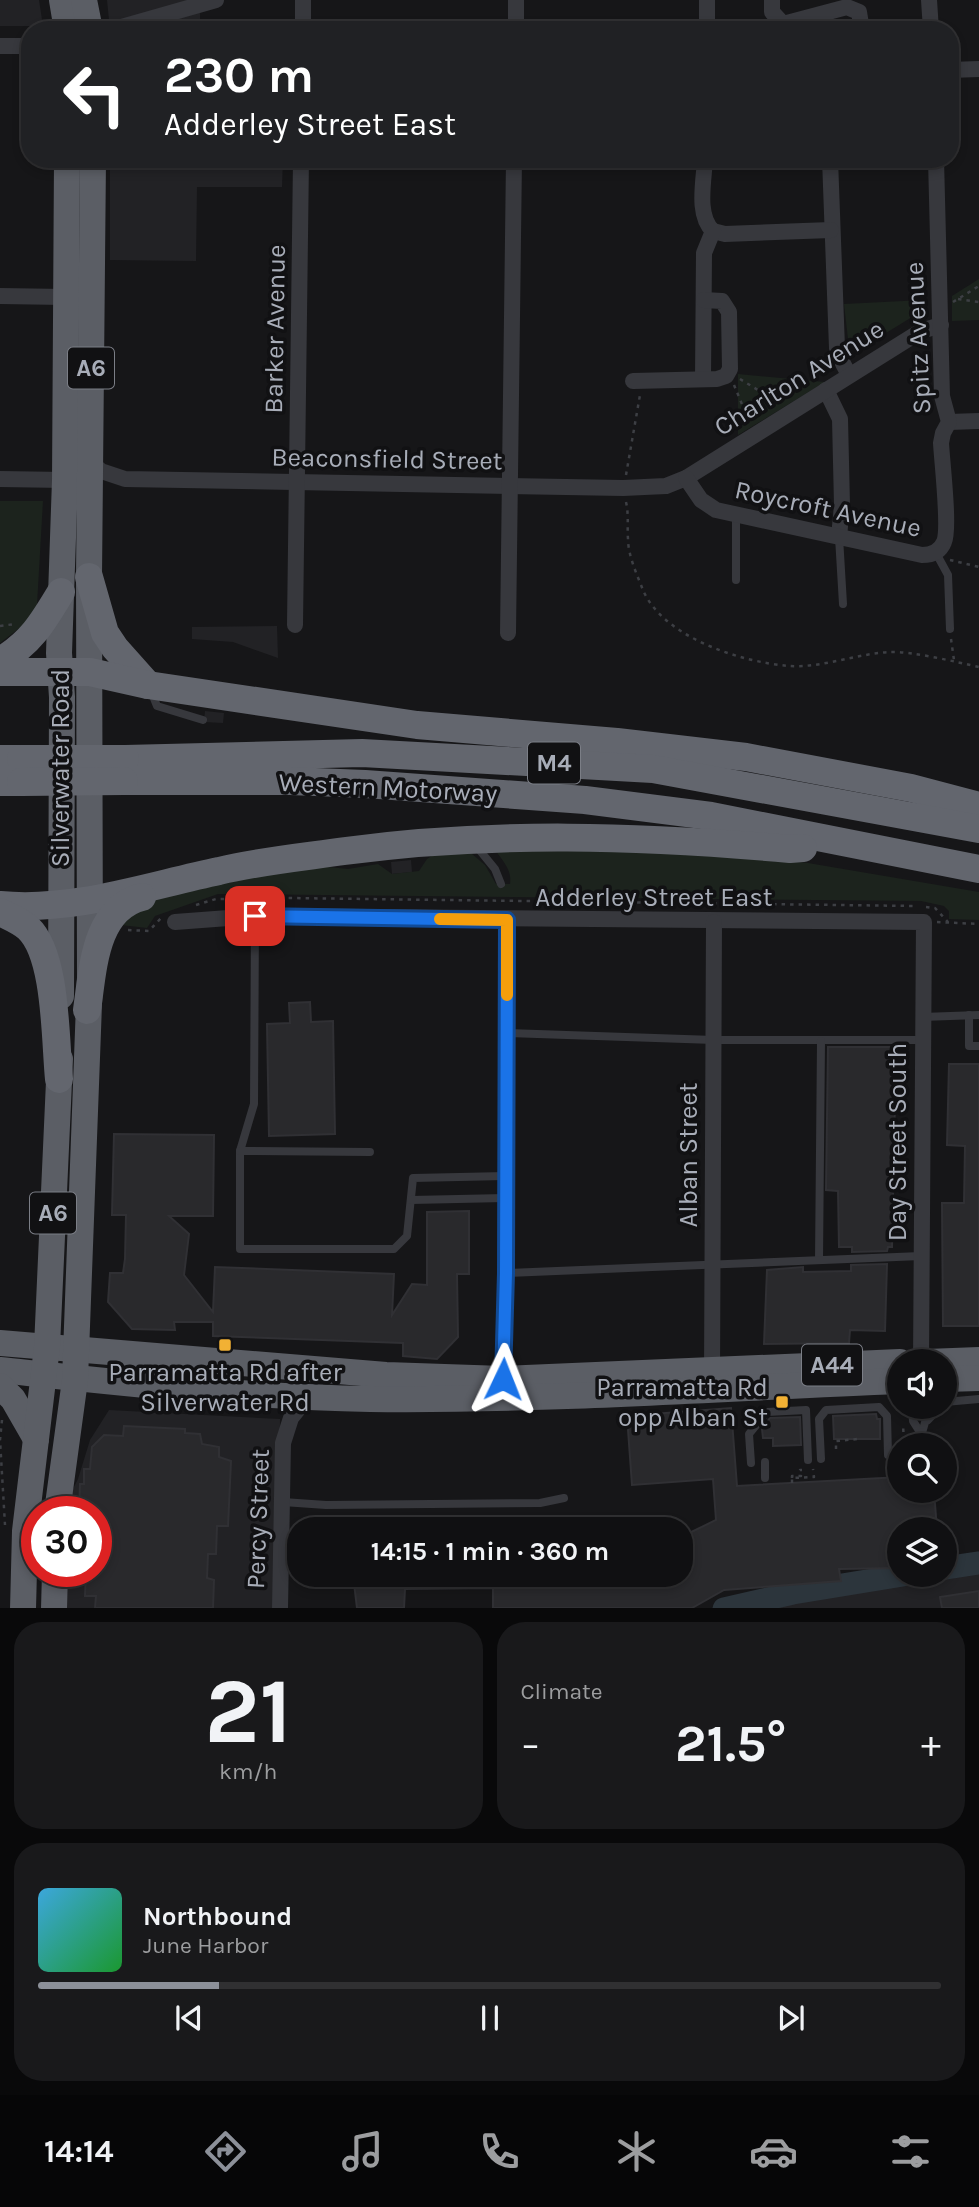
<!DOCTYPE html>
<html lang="en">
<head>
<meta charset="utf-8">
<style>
	:root { --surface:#101012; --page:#19191b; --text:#f1f3f6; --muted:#9c9d9f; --line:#303032; --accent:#8c9099 }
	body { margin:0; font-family:Karla,sans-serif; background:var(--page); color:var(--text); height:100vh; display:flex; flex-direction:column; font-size:26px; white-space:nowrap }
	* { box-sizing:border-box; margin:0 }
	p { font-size:23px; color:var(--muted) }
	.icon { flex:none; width:38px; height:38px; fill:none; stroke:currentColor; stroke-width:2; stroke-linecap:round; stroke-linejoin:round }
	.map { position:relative; height:1608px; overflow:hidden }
	.panel { display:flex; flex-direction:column; gap:14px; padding:14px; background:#09090a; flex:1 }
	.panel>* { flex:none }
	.banner { position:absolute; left:21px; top:21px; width:938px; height:147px; border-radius:28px; box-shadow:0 4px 10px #0003,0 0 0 2px var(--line); background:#202124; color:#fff; overflow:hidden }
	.controls { position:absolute; left:887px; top:1349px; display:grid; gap:14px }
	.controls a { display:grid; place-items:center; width:70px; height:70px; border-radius:50%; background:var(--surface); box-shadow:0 4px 10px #0003,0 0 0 2px var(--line); font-size:35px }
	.speed { position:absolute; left:21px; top:1496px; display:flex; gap:14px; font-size:35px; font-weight:700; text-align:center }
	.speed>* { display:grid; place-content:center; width:91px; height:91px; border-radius:50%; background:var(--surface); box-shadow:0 4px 10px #0003,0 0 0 2px var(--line); line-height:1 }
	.speed .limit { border:10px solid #d22; background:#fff; color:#111 }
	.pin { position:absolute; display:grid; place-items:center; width:60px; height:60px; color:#fff; margin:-30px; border-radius:14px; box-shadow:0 4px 10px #0006 }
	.me { position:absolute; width:77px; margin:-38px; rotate:2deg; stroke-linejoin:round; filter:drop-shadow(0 0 5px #0008) }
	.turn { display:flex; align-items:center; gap:24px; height:147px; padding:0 28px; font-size:32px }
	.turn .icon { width:91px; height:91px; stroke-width:2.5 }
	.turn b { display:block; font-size:49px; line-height:60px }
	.big { font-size:52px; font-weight:700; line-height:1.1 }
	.panel .tile { flex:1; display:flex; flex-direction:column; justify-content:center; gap:10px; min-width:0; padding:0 24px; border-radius:28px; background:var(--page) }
	.panel .dial { align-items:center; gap:0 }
	.dial b { font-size:91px; line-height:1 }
	.song { display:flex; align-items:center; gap:21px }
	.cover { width:84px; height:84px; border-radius:10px; background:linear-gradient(135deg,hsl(200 70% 55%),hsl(130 70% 35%)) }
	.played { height:7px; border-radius:4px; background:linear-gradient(90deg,var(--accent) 20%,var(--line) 20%) }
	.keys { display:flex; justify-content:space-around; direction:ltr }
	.heat { display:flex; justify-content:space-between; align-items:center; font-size:38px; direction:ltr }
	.panel .tiles { flex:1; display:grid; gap:14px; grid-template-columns:1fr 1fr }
	.tile:last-child { grid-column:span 2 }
	.trip { position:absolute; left:287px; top:1517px; width:406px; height:70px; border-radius:28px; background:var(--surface); box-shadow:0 4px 10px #0003,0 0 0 2px var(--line); font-weight:700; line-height:70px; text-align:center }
	.dock { display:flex; height:112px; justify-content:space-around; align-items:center; background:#060607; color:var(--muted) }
	.dock .icon { width:49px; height:49px }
	.dock .active { color:var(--accent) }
	.dock b { font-size:32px; color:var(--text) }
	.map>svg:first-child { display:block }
	.built { fill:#222225 }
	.green { fill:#1c231d }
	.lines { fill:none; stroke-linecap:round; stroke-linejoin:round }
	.river { stroke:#2c353c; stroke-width:23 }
	.building { fill:#29292c; stroke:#303034; stroke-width:2 }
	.path { stroke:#3d3f44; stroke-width:2.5; stroke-dasharray:3.5 5; stroke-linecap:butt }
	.service { stroke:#37383d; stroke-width:8 }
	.minor { stroke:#37383d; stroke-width:16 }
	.trunk { stroke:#5b5e65; stroke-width:26 }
	.motorway { stroke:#63666e; stroke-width:28 }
	.motorway-bridge { stroke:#63666e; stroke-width:28 }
	.route-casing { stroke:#114b97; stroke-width:18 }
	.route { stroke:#1a73e8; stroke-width:12 }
	.slow { stroke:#f59e0b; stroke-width:12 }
	.poi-dot { fill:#f2b134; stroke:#111113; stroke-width:2.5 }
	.labels { text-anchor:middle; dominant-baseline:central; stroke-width:7; stroke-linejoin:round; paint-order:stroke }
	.shield { fill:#111113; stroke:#7b7e86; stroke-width:2 }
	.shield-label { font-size:24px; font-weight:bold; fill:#a8adb8 }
	.street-label { font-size:26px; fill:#a8adb8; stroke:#111113 }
	.poi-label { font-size:26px; fill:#a8adb8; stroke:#111113 }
</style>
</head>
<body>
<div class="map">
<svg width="979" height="1609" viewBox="0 0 979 1609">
	<rect width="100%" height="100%" fill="#161618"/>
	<g class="built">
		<polygon points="0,0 39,0 43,26 0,26"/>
		<polygon points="107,0 200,0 200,30 110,30"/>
		<polygon points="110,159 283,159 282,187 197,187 196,261 110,260"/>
		<polygon points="277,626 278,658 233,642 192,639 192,627"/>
		<polygon points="205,711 224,713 223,723 204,722"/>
		<polygon points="411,860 412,872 392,874 391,862"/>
		<polygon points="109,1410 280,1419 279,1608 54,1609 55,1572 96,1572 96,1512 61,1512 78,1479 90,1440"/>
		<polygon points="979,1563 979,1608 724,1609 793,1593 903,1575 945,1575 945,1568"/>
	</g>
	<g class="green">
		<polygon points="979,279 979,320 952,321 952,296"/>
		<polygon points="923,300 925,309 860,349 853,348 848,339 844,304"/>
		<polygon points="738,374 825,382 738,435"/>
		<polygon points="0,501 43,501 37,605 26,623 0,643"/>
		<path d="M496 851H692L808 863 979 892V920L949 919V911L944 906 921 901 218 894 155 916 147 928 121 925 139 903 253 876 319 866 348 869 378 864 392 874 419 871 427 859 438 852 472 854 485 865 496 884H510C512 870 504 863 496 851Z"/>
	</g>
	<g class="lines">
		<g class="river">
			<polyline points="945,1568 979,1563"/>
			<polyline points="724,1609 793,1593 903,1575"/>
		</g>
	</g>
	<g class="building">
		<polygon points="310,1002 311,1022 333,1021 335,1134 269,1136 267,1024 290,1023 289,1003"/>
		<polygon points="828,1047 896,1047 892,1247 888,1247 887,1251 852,1252 852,1247 839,1247 838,1191 826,1190"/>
		<polygon points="949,1064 979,1064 979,1326 943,1326 942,1203 964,1203 965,1146 947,1145"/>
		<polygon points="114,1134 214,1135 213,1216 169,1216 189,1234 184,1275 213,1312 215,1267 394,1274 392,1315 412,1284 427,1285 427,1212 469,1211 469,1274 457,1274 458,1337 437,1359 403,1356 403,1343 213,1336 213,1322 174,1322 175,1330 132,1329 108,1302 110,1273 123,1273 125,1259 126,1215 112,1215"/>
		<polygon points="887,1264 885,1331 850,1330 849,1343 764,1344 767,1270 803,1267 803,1272 851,1271 851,1265"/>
		<polygon points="731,1408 737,1486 900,1477 900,1491 934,1491 937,1530 900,1530 900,1568 839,1569 841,1581 724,1590 692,1608 493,1608 493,1588 405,1589 404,1608 357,1608 353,1575 681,1575 681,1537 716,1520 713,1479 632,1485 627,1416"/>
		<polygon points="876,1414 877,1419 880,1419 880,1439 834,1439 833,1416"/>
		<polygon points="800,1417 801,1445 773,1446 773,1438 763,1438 762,1429 770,1418"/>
		<polygon points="124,1426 185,1429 185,1433 200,1434 202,1444 219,1447 219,1457 231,1461 228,1526 217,1526 216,1554 208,1554 207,1578 214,1580 213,1608 95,1608 96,1596 85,1596 86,1572 96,1572 96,1512 79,1512 80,1484 84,1484 84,1469 90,1469 92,1447 104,1435 123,1436"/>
		<polygon points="442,1518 461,1530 363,1530 363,1520"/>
		<polygon points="979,1591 979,1608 942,1608 940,1597"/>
	</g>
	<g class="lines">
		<g class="path">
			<polyline points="958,299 979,302"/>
			<polyline points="953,302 979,286"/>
			<polyline points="740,379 779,403"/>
			<polyline points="734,385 749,421"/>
			<polyline points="626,475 640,395"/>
			<path d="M626 502C629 515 627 526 628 539 628 555 637 575 643 590 663 637 740 662 789 666 822 668 856 654 889 652 912 651 956 662 979 667"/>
			<polyline points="950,560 979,567"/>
			<polyline points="0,626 15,624"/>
			<polyline points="951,639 954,660"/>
			<polyline points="196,905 216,899 288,898 916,906"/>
			<polyline points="926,907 935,908 948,922"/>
			<polyline points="937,922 979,924"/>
			<polyline points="128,930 149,931 163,916"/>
			<polyline points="2,1420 0,1440 5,1525"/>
			<polyline points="899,1444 904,1444 903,1424"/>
			<polyline points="836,1449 836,1441 858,1439"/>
			<polyline points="792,1478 792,1476 801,1476 800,1470 802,1470"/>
			<polyline points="792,1483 792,1478 814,1477 813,1469"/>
		</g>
		<g class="service">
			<polyline points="736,514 736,580"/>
			<polyline points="839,537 843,604"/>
			<polyline points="936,553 948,575 950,629"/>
			<polyline points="151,691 157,706 203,720"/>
			<polyline points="477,847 495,869 501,884"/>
			<polyline points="255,916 254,1104 240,1151 240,1249 394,1249 407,1236 413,1178 505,1176"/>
			<polyline points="969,1015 969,1046 979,1046"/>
			<polyline points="922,1017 979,1015"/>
			<polyline points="507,1033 714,1040 922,1040"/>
			<polyline points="240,1151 370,1152"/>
			<polyline points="411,1200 505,1198"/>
			<polyline points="819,1260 821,1041"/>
			<polyline points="506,1273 921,1256"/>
			<polyline points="945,1402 979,1399"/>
			<polyline points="912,1407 913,1421 920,1432"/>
			<polyline points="928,1420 940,1407"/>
			<path d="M920 1446C920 1431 928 1422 927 1407"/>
			<polyline points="821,1459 819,1419 826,1410 879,1407 887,1416 888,1455"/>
			<polyline points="765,1462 765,1478"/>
			<polyline points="751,1463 749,1434 767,1412 806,1410 808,1460"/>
			<polyline points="283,1502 326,1505 540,1503 564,1498"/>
		</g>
		<g class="minor">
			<polyline points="772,0 772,12 783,24 847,7 859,12 862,30"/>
			<polyline points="929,0 931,30"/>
			<polyline points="111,30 216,0"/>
			<polyline points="303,30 303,0"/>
			<polyline points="516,30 516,0"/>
			<polyline points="707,30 707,0"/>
			<polyline points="0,46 30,46"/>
			<polyline points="950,70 979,69"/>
			<polyline points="830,159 837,348 839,356 849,375"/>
			<polyline points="713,231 725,234 831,230"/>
			<polyline points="0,296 65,297"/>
			<path d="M703 379 704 253 713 231C696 215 704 181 705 159"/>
			<polyline points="633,381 717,379 726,376 730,369 729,312 722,301 704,300"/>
			<polyline points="826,390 840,419 842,505 839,537"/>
			<polyline points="949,422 979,421"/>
			<polyline points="89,461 101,471 125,479 623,488 666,486 686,478 921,331 941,325"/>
			<path d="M686 478 701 500 716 510 922 555C932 555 940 552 944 542 950 529 942 462 941 443L943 433 949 422 942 396 936 159"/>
			<polyline points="0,479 65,480"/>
			<polyline points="295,625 301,159"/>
			<polyline points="508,633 514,159"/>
			<polyline points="175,922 255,916 924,922 921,1362"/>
			<polyline points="712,1376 714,922"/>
			<polyline points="503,1379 506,1273 507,920"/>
			<polyline points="280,1609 283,1443 291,1418 308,1397"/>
		</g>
		<g class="trunk">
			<polyline points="62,0 67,30"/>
			<polyline points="84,0 90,30"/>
			<polyline points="61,996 62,697 59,653 65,480 67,159"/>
			<polyline points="0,1343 386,1375 503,1379 900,1362"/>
			<polyline points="927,1362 979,1360"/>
			<path d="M0 1370C123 1383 246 1397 370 1399 546 1401 723 1388 900 1381"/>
			<polyline points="945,1379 979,1378"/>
			<polyline points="0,1386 13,1399 36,1439"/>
			<polyline points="57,1512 75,1380 90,977 89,577 93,159"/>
			<polyline points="23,1609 25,1531 47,1347 60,1059"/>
			<polyline points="54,1609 55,1572"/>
		</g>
		<g class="motorway">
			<polyline points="89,577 105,633 115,648 148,685"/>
			<path d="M0 661C31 643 43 622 61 592"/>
			<polyline points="0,672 90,672 148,685 417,725 617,742 746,757 911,788 979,806"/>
			<polyline points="0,759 21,759"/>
			<polyline points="125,759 362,753 653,769 979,829"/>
			<polyline points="124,781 290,781 365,784 585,800 711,816 979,869"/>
			<polyline points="0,782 21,782"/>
			<path d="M0 905C74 912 147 886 219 871 260 861 303 857 345 851 494 831 641 836 790 849L803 848"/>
			<path d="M0 912C10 917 20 921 28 928 57 955 55 1040 59 1079"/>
			<path d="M87 1010C93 970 94 909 142 897"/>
		</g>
		<g class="motorway-bridge">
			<polyline points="21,759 125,759"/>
			<polyline points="21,782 124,781"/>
		</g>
	</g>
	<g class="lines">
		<defs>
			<polyline id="route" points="255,916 507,920 506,1273 503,1379"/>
		</defs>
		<use href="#route" class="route-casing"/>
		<use href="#route" class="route"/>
		<polyline class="slow" points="440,919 507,920 507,995"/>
	</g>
	<g class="poi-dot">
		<rect x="218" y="1338" width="14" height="14" rx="3.5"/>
		<rect x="775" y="1395" width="14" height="14" rx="3.5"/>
	</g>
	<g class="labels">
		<g class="shield">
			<rect x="68" y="347.5" width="46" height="41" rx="5"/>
			<rect x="528" y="742.5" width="52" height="41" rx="5"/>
			<rect x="30" y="1192.5" width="46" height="41" rx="5"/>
			<rect x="802" y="1344.5" width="60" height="41" rx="5"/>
		</g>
		<g class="shield-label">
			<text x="91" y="368">A6</text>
			<text x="554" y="763">M4</text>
			<text x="53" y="1213">A6</text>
			<text x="832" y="1365">A44</text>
		</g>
		<g class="street-label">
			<text transform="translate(275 329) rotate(-89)">Barker Avenue</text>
			<text transform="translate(918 338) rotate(-93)">Spitz Avenue</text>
			<text transform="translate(799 378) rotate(-32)">Charlton Avenue</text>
			<text transform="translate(387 459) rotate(1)">Beaconsfield Street</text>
			<text transform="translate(828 509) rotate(12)">Roycroft Avenue</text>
			<text transform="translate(60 768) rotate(-90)">Silverwater Road</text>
			<text transform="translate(388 788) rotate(3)">Western Motorway</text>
			<text x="654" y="897">Adderley Street East</text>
			<text transform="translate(897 1142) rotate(-90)">Day Street South</text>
			<text transform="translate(688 1155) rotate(-90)">Alban Street</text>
			<text transform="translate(258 1519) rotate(-88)">Percy Street</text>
		</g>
		<g class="poi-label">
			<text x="225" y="1372">Parramatta Rd after<tspan x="225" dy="30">Silverwater Rd</tspan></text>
			<text x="768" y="1387" text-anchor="end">Parramatta Rd<tspan x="768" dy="30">opp Alban St</tspan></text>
		</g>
	</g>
</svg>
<div class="controls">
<a><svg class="icon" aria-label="sound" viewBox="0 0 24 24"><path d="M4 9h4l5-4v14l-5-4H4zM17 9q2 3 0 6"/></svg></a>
<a><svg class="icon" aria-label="search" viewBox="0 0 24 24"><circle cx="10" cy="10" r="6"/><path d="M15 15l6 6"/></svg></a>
<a><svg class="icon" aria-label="layers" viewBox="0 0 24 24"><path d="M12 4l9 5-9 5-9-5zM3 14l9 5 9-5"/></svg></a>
</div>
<div class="speed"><div class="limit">30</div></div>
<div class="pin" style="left:255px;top:916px;background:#d93025"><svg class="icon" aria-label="arrive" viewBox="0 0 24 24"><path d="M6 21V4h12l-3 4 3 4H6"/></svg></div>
<svg class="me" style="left:503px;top:1379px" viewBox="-20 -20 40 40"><path d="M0-17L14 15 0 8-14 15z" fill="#1a73e8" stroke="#fff" stroke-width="4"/></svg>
<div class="trip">14:15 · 1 min · 360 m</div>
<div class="banner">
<div class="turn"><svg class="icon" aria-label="left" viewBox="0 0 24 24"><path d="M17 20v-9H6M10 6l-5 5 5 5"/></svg><div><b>230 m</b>Adderley Street East</div></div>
</div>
</div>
<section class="panel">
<div class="tiles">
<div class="tile dial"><b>21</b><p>km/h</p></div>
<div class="tile"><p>Climate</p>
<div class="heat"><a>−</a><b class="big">21.5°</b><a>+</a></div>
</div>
<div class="tile">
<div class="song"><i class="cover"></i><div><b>Northbound</b><p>June Harbor</p></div></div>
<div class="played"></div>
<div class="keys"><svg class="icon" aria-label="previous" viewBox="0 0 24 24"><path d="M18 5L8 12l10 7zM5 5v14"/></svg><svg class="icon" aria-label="pause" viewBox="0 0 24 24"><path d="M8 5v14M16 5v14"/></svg><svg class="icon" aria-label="next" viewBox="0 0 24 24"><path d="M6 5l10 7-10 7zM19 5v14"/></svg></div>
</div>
</div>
</section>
<nav class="dock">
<b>14:14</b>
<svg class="icon active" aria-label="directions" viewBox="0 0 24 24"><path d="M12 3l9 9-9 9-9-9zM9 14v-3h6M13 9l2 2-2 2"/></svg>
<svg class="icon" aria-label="music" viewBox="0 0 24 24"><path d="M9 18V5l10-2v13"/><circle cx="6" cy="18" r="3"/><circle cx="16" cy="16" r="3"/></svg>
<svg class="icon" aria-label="phone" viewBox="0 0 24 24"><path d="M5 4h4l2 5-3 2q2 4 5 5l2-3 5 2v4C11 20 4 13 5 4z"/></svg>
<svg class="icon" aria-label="climate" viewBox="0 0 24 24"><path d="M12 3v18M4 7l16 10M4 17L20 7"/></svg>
<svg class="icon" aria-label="car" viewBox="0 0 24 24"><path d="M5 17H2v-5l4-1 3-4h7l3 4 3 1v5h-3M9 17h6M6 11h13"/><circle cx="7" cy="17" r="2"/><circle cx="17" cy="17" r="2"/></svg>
<svg class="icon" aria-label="filters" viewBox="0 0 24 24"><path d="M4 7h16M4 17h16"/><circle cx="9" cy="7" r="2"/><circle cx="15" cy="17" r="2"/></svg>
</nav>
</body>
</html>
